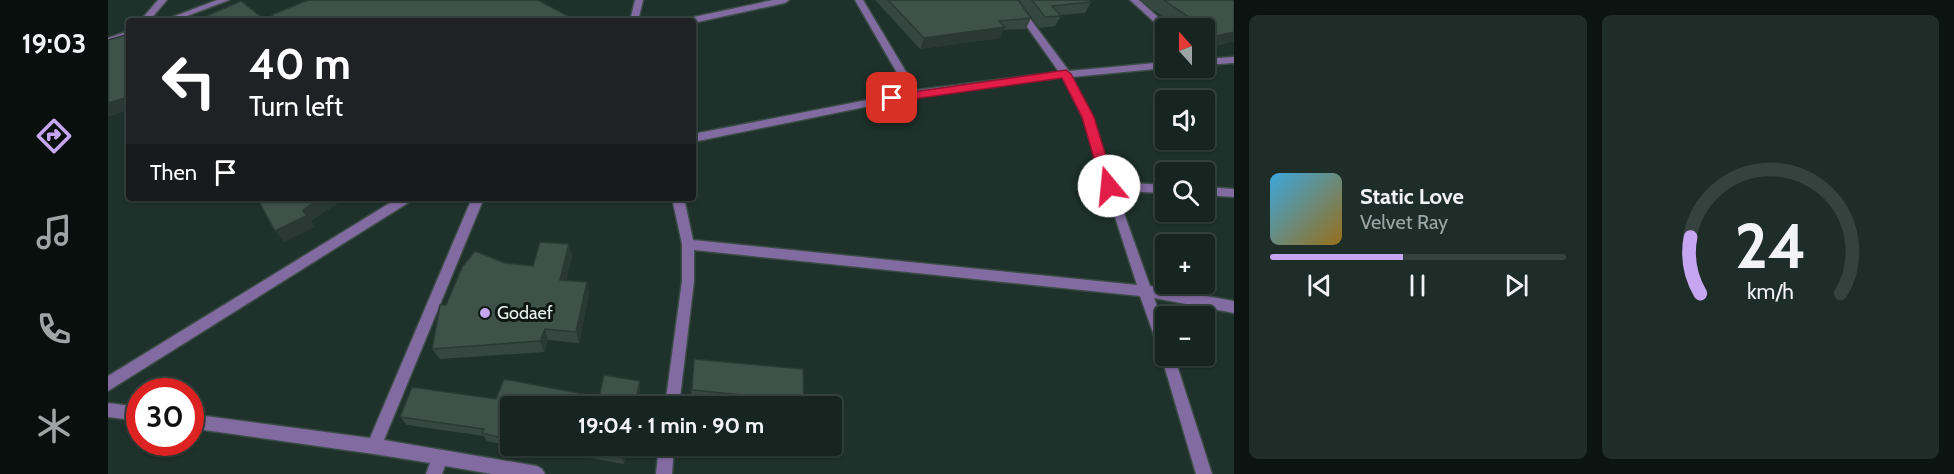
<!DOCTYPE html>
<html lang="en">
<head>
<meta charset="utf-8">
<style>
	:root { --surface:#162520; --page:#1f2d29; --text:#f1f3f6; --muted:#9ea5a5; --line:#35423e; --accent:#c6a6f0 }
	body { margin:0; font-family:Cabin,sans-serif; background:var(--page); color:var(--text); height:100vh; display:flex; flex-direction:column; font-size:22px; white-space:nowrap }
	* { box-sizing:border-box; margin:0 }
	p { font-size:20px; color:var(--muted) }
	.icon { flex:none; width:33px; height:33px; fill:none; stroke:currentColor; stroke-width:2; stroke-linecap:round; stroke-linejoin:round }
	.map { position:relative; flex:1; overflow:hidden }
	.panel { display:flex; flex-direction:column; gap:15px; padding:15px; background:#0c1412; width:720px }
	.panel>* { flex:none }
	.guide { position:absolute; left:18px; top:18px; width:570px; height:183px; border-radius:6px; box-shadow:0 2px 4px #0004,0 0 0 2px var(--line); background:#202124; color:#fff; overflow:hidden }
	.needle { width:39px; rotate:339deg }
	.tools { position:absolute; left:1047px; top:18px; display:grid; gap:12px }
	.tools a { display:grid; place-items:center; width:60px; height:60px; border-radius:6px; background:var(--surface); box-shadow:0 2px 4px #0004,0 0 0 2px var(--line); font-size:30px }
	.speed { position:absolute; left:18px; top:378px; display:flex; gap:12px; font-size:30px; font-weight:700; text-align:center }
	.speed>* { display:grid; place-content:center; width:78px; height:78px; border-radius:50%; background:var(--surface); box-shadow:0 2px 4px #0004,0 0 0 2px var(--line); line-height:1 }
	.speed .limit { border:9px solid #d22; background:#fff; color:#111 }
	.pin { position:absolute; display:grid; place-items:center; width:51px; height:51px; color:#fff; margin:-26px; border-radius:12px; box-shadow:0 3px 9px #0006 }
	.me { position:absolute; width:66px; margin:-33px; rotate:343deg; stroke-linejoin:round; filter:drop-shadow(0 0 4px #0008) }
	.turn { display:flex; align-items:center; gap:21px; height:126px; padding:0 24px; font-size:27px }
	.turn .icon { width:78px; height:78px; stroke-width:2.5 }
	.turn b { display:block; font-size:42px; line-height:51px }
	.then { display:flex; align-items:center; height:57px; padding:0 24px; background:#0003; gap:12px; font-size:22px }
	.panel .widget { flex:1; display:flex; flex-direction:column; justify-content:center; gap:9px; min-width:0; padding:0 21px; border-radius:9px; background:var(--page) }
	.panel .dial { align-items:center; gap:0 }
	.dial svg { height:156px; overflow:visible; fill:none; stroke:var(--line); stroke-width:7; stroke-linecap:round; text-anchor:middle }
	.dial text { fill:var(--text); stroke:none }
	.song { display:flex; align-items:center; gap:18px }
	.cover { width:72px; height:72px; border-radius:9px; background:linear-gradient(135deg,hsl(200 70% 55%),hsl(40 70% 35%)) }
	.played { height:6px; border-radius:3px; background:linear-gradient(90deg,var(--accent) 45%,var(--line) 45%) }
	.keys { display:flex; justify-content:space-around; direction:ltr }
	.panel .tiles { flex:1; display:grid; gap:15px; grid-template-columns:repeat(2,1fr) }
	.trip { position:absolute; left:392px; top:396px; width:342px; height:60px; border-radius:6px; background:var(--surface); box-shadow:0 2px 4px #0004,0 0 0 2px var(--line); font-weight:800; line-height:60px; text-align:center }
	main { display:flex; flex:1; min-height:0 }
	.dock { display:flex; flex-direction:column; width:108px; justify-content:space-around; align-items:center; background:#090f0d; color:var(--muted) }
	.dock .icon { width:42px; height:42px }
	.dock .selected { color:var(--accent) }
	.dock b { font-size:27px; color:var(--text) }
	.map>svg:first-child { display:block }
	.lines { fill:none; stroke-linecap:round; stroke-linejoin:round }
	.minor-casing { stroke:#3a4c45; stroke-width:3 }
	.minor { fill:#826ba0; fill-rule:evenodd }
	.wall { fill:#354740 }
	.shaded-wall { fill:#2b3934 }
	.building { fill:#3e524a; stroke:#2b3934; stroke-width:1.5 }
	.route { fill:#e11d48; stroke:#92132f; stroke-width:1.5 }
	.poi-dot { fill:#c6a6f0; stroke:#0e1713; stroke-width:2 }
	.labels { text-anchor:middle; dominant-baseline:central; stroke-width:6; stroke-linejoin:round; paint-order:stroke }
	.poi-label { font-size:18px; fill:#e8f3ee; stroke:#0e1713; text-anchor:start }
</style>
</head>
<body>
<main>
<nav class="dock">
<b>19:03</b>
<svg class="icon selected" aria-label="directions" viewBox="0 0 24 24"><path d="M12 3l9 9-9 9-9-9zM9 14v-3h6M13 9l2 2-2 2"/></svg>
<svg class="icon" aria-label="music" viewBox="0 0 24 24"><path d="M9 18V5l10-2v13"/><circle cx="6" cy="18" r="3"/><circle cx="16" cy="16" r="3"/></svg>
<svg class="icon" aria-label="phone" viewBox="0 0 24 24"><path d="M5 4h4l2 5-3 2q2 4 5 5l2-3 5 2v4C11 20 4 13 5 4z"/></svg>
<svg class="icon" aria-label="climate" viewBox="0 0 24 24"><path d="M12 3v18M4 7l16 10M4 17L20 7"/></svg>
</nav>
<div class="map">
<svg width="1126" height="474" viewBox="0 0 1126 474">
	<rect width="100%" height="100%" fill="#1e312a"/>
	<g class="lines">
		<defs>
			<g id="minor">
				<polygon points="50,0 59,0 41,21 32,21"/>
				<polygon points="109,0 121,0 66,21 54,21"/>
				<polygon points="527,0 535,0 530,21 522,21"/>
				<polygon points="665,0 681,0 677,3 585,23 585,21 577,21 581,18"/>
				<polygon points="747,0 755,0 809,90 951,72 900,0 908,0 961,71 1058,62 1058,68 1060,68 1058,68 964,77 985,118 1005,182 1058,185 1058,193 1008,191 1042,286 1126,301 1126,313 1046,298 1058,330 1058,356 1066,356 1104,474 1088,474 1053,355 1032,296 586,250 586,281 571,406 557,406 574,281 574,244 564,198 576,198 585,240 1029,285 975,118 955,77 806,97 585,142 585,134 800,92"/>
				<polygon points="1022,0 1031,0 1062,28 1055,30"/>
				<polygon points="21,31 21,37 0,44 0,38"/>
				<polygon points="1126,57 1126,63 1096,65 1096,59"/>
				<polygon points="1096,187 1126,189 1126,197 1096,195"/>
				<polygon points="290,198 305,198 303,201 0,391 0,376"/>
				<polygon points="364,198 376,198 276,440 429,466 434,469 437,474 384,474 337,466 334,474 318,474 322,463 266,454 82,428 82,414 262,438"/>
				<polygon points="0,403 32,407 32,421 0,417"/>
				<polygon points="551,446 566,446 564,474 548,474"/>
			</g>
		</defs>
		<use href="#minor" class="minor-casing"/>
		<use href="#minor" class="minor"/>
	</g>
	<g class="wall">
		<polygon points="767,0 910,0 923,18 918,29 895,30 892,38 812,49"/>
		<polygon points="911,0 981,0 983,2 977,13 952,15 953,16 947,26 931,28"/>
		<polygon points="1031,0 1126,0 1126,41 1098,48 1096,46 1096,28 1071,28"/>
		<polygon points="163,15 464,18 465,21 166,21"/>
		<polygon points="464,256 458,280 481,294 471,343 440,340 436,352 332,359 324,349 338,305 397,263 425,266"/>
		<polygon points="586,359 696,401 693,406 663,406 583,399"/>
		<polygon points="532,389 528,406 402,406 402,446 520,446 516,464 443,451 442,455 379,441 376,436 299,425 292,417 388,399 491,397"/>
	</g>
	<g class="shaded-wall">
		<polygon points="897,27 892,38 812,49 816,38"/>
		<polygon points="1126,32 1126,41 1098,48 1108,36"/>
		<polygon points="21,97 21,110 0,117 0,103"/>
		<polygon points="213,198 238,198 203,221 207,227 176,242 167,231 195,210"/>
		<polygon points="461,244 464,256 455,291 452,280"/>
		<polygon points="479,282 481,294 471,343 468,332"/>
		<polygon points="437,329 440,340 436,352 432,341"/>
		<polygon points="532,381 532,389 528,406 526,406"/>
		<polygon points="439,446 440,446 443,451 442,455 438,448"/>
		<polygon points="517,446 520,446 516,464 514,458"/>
	</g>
	<g class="building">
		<polygon points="200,0 430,0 464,18 458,21 351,21 349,20 347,21 172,21 163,15"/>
		<polygon points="780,0 910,0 923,18 891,21 897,27 816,38"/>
		<polygon points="924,0 981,0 983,2 944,6 953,16 937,17"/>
		<polygon points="1056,0 1126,0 1126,32 1108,36"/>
		<polygon points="133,1 159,21 90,21 89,20"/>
		<polygon points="21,34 21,97 0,103 0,40"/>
		<polygon points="149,198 213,198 195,210 198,216 167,231"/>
		<polygon points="432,242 461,244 452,280 479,282 468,332 437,329 432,341 324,349 332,305 338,305 354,267 367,251 397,263 425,266"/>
		<polygon points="586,359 695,369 696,401 584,390"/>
		<polygon points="496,375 532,381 526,406 402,406 402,440 374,433 376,429 292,417 304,387 388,399 396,379 491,397"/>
		<polygon points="428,446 439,446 438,448"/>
		<polygon points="448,446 517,446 514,458"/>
	</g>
	<polygon class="route" points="958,70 963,74 986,117 1007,186 1005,189 996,189 994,186 974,117 954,78 784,102 778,98 784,95"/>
	<circle class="poi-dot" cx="377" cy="313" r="6"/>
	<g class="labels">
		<g class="poi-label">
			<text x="389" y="313">Godaef</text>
		</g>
	</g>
</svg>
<div class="tools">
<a><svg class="needle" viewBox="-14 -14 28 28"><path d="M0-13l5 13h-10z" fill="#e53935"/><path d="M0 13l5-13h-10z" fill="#9ea5a5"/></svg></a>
<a><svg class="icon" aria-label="sound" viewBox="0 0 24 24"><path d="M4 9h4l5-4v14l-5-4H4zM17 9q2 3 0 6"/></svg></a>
<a><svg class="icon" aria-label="search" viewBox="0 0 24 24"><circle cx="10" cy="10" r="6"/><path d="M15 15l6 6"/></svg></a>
<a>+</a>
<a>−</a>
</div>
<div class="speed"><div class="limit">30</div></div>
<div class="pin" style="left:784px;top:98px;background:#d93025"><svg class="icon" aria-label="arrive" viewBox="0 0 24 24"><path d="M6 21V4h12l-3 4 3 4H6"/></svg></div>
<svg class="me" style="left:1001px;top:186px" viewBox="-20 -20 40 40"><circle r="19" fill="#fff"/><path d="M0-13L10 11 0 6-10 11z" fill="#e11d48"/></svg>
<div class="trip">19:04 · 1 min · 90 m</div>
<div class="guide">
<div class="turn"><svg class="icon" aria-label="left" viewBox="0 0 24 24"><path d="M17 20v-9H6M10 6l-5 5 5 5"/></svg><div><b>40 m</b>Turn left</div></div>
<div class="then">Then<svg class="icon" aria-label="arrive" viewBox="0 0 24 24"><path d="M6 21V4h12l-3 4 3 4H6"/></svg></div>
</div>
</div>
<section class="panel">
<div class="tiles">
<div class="widget">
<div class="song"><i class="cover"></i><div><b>Static Love</b><p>Velvet Ray</p></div></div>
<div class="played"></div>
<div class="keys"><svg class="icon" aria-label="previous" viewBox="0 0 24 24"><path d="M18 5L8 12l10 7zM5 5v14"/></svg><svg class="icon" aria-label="pause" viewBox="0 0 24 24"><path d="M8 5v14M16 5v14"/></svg><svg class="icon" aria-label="next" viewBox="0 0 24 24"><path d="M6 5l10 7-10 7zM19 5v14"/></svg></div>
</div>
<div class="widget dial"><svg viewBox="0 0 100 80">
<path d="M14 69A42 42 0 1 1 86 69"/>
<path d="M14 69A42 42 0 0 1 9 40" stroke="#c6a6f0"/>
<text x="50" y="56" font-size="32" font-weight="700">24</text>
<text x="50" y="72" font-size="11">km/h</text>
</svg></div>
</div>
</section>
</main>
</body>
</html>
